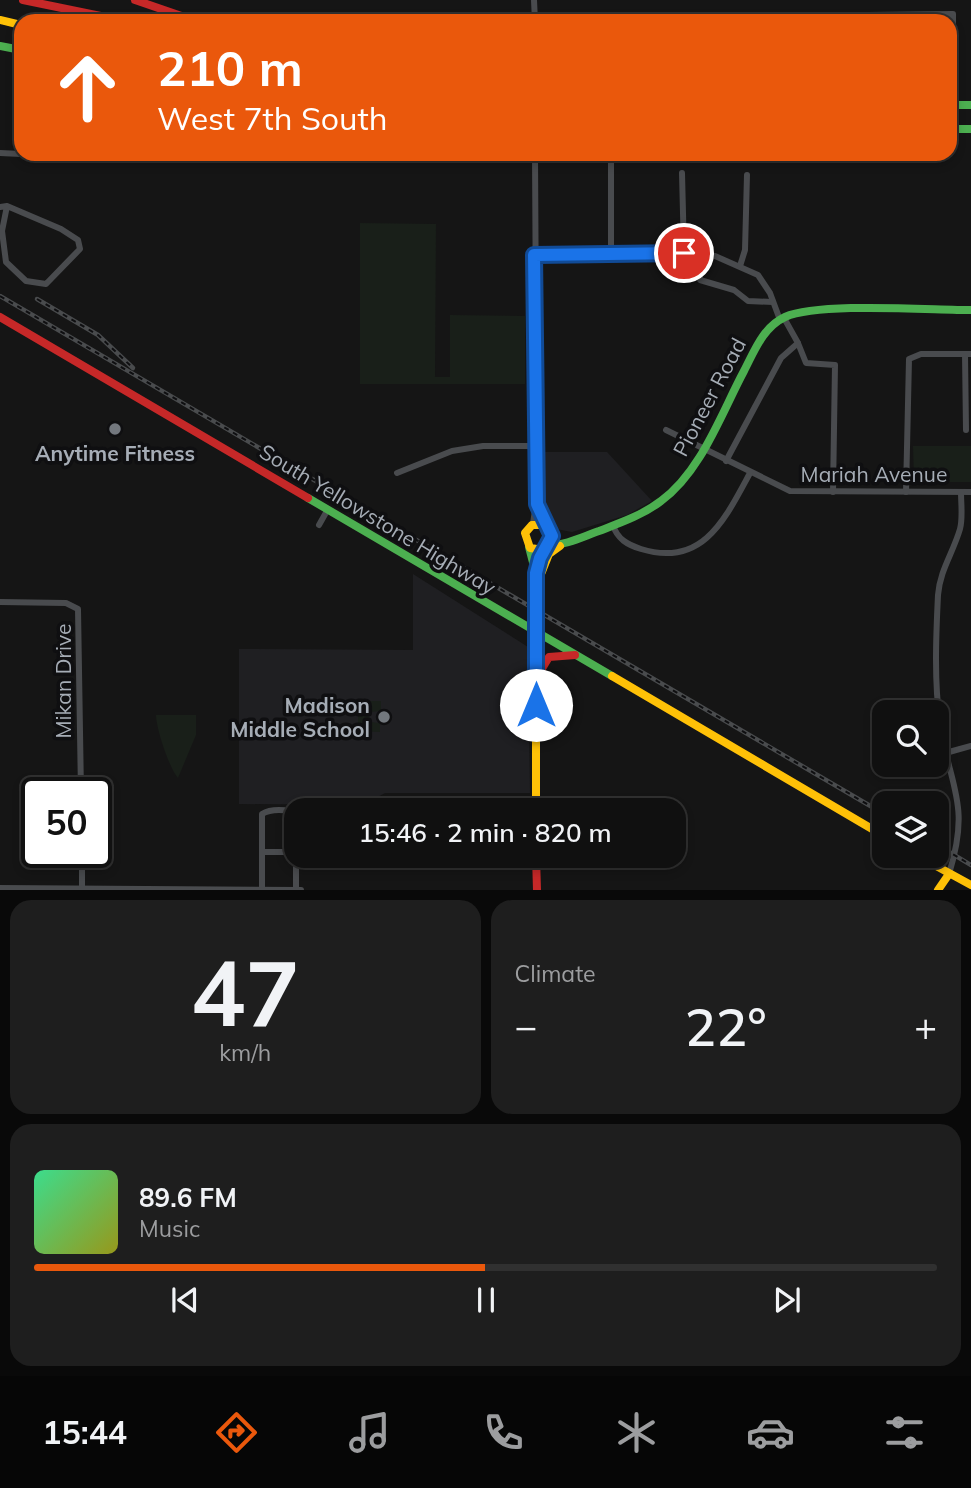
<!DOCTYPE html>
<html lang="en">
<head>
<meta charset="utf-8">
<style>
	:root { --surface:#101010; --page:#1e1e1e; --text:#f1f3f6; --muted:#9c9d9f; --line:#303030; --accent:#ea580c }
	body { margin:0; font-family:Mulish,sans-serif; background:var(--page); color:var(--text); height:100vh; display:flex; flex-direction:column; font-size:26px; white-space:nowrap }
	* { box-sizing:border-box; margin:0 }
	p { font-size:23px; color:var(--muted) }
	.icon { flex:none; width:38px; height:38px; fill:none; stroke:currentColor; stroke-width:2; stroke-linecap:round; stroke-linejoin:round }
	.map { position:relative; height:890px; overflow:hidden }
	.side { display:flex; flex-direction:column; gap:10px; padding:10px; background:#090909; flex:1 }
	.side>* { flex:none }
	.guide { position:absolute; left:14px; top:14px; width:943px; height:147px; border-radius:21px; box-shadow:0 4px 10px #0003,0 0 0 2px var(--line); background:#ea580c; color:#fff; overflow:hidden }
	.fabs { position:absolute; left:872px; top:700px; display:grid; gap:14px }
	.fabs a { display:grid; place-items:center; width:77px; height:77px; border-radius:14px; background:var(--surface); box-shadow:0 4px 10px #0003,0 0 0 2px var(--line); font-size:35px }
	.speed { position:absolute; left:21px; top:777px; display:flex; gap:14px; font-size:35px; font-weight:700; text-align:center }
	.speed>* { display:grid; place-content:center; width:91px; height:91px; border-radius:50%; background:var(--surface); box-shadow:0 4px 10px #0003,0 0 0 2px var(--line); line-height:1 }
	.speed .limit { border:4px solid #111; border-radius:10px; background:#fff; color:#111 }
	.pin { position:absolute; display:grid; place-items:center; width:60px; height:60px; color:#fff; margin:-30px; border:4px solid #fff; border-radius:50%; box-shadow:0 2px 7px #0007 }
	.me { position:absolute; width:77px; margin:-38px; rotate:0deg; stroke-linejoin:round; filter:drop-shadow(0 0 5px #0008) }
	.turn { display:flex; align-items:center; gap:24px; height:147px; padding:0 28px; font-size:32px }
	.turn .icon { width:91px; height:91px; stroke-width:2.5 }
	.turn b { display:block; font-size:49px; line-height:60px }
	.big { font-size:52px; font-weight:600; line-height:1.1 }
	.side .tile { flex:1; display:flex; flex-direction:column; justify-content:center; gap:10px; min-width:0; padding:0 24px; border-radius:21px; background:var(--page) }
	.side .dial { align-items:center; gap:0 }
	.dial b { font-size:91px; line-height:1 }
	.song { display:flex; align-items:center; gap:21px }
	.cover { width:84px; height:84px; border-radius:10px; background:linear-gradient(135deg,hsl(150 70% 55%),hsl(60 70% 35%)) }
	.played { height:7px; border-radius:4px; background:linear-gradient(90deg,var(--accent) 50%,var(--line) 50%) }
	.keys { display:flex; justify-content:space-around; direction:ltr }
	.heat { display:flex; justify-content:space-between; align-items:center; font-size:38px; direction:ltr }
	.side .tiles { flex:1; display:grid; gap:10px; grid-template-columns:1fr 1fr }
	.tile:last-child { grid-column:span 2 }
	.trip { position:absolute; left:284px; top:798px; width:402px; height:70px; border-radius:21px; background:var(--surface); box-shadow:0 4px 10px #0003,0 0 0 2px var(--line); font-weight:600; line-height:70px; text-align:center }
	.tab-bar { display:flex; height:112px; justify-content:space-around; align-items:center; background:#060606; color:var(--muted) }
	.tab-bar .icon { width:49px; height:49px }
	.tab-bar .on { color:var(--accent) }
	.tab-bar b { font-size:32px; color:var(--text) }
	.map>svg:first-child { display:block }
	.built { fill:#1f1f22 }
	.green { fill:#191f19 }
	.lines { fill:none; stroke-linecap:round; stroke-linejoin:round }
	.street { stroke:#494b4e; stroke-width:6 }
	.fast { stroke:#4caf50; stroke-width:8 }
	.slow { stroke:#ffc107; stroke-width:8 }
	.jam { stroke:#c62828; stroke-width:8 }
	.rail-casing { stroke:#494b4d; stroke-width:4.5 }
	.rail { stroke:#0f0f11; stroke-width:2; stroke-dasharray:5; stroke-linecap:butt }
	.route-casing { stroke:#114b97; stroke-width:18 }
	.route { stroke:#1a73e8; stroke-width:12 }
	.poi-dot { fill:#73787e; stroke:#0f0f11; stroke-width:2.5 }
	.labels { text-anchor:middle; dominant-baseline:central; stroke-width:7; stroke-linejoin:round; paint-order:stroke }
	.street-label { font-size:21px; fill:#a6adb6; stroke:#0f0f11 }
	.poi-label { font-size:21px; font-weight:bold; fill:#a6adb6; stroke:#0f0f11 }
</style>
</head>
<body>
<div class="map">
<svg width="971" height="890" viewBox="0 0 971 890">
	<rect width="100%" height="100%" fill="#151515"/>
	<g class="built">
		<polygon points="539,452 607,452 652,501 627,515 572,532 551,528 541,506"/>
		<polygon points="413,574 528,647 530,793 385,793 363,805 239,804 239,649 413,650"/>
	</g>
	<g class="green">
		<polygon points="360,223 436,224 435,377 450,377 450,315 525,316 525,384 360,384"/>
		<polygon points="913,446 971,446 971,482 914,482"/>
		<polygon points="358,701 381,701 381,711 369,712 369,722 380,723 380,732 358,731"/>
		<path d="M156 715H196V735L178 778C169 768 156 728 156 715Z"/>
	</g>
	<g class="lines">
		<g class="street">
			<polyline points="534,0 535,21"/>
			<polyline points="535,15 599,18 953,14 953,84 950,84"/>
			<polyline points="0,153 21,154"/>
			<polyline points="36,154 52,154"/>
			<polyline points="682,173 684,253"/>
			<polyline points="0,207 7,206 61,229 78,240 80,249 46,284 26,281 6,262 2,231 7,206"/>
			<polyline points="700,253 700,280 734,290 748,301 773,302"/>
			<polyline points="534,255 684,253 715,256 758,275 770,293 780,320"/>
			<polyline points="611,256 611,154"/>
			<polyline points="740,266 745,250 747,175"/>
			<polyline points="798,343 806,363 835,365 833,492"/>
			<polyline points="965,354 966,430"/>
			<polyline points="666,430 790,491 971,492"/>
			<polyline points="726,461 781,358 798,343 784,318"/>
			<polyline points="397,473 452,451 483,446 536,446"/>
			<polyline points="906,492 909,359 921,354 971,354"/>
			<polyline points="537,504 545,525"/>
			<polyline points="533,524 537,496 535,154"/>
			<polyline points="319,525 328,509"/>
			<path d="M613 525C617 539 628 545 641 549 703 568 725 519 750 473"/>
			<polyline points="0,602 66,603 78,609 81,793"/>
			<polyline points="949,752 971,746"/>
			<polyline points="82,852 82,888"/>
			<polyline points="262,852 295,852"/>
			<path d="M949 874C971 803 950 789 940 723 934 682 936 636 938 595 940 570 953 553 960 529 963 518 961 504 961 492"/>
			<polyline points="0,888 301,890"/>
			<path d="M262 889V814C270 809 288 808 296 815V889"/>
		</g>
		<g class="fast">
			<polyline points="0,46 21,50"/>
			<polyline points="950,105 971,105"/>
			<polyline points="950,129 971,129"/>
			<polyline points="308,498 612,676"/>
			<path d="M548 546C566 545 582 537 599 531 620 523 643 515 661 501 701 472 721 414 744 371 754 352 763 327 785 317 819 302 929 310 971 310"/>
			<polyline points="529,547 536,574"/>
		</g>
		<g class="slow">
			<polyline points="0,20 21,25"/>
			<polyline points="537,584 549,554 560,546"/>
			<polyline points="612,676 884,836"/>
			<polyline points="536,810 536,574 552,535 545,525 532,525 525,533 530,548 544,550"/>
			<polyline points="918,856 971,885"/>
			<polyline points="938,890 949,874"/>
		</g>
		<g class="jam">
			<polyline points="23,0 125,21"/>
			<polyline points="135,0 196,21"/>
			<polyline points="0,317 308,498"/>
			<polyline points="537,677 549,657 575,655"/>
			<polyline points="536,856 537,890"/>
		</g>
		<defs>
			<g id="rail">
				<polyline points="0,296 884,814"/>
				<polyline points="37,299 98,335 133,368"/>
				<polyline points="936,844 971,865"/>
			</g>
		</defs>
		<use href="#rail" class="rail-casing"/>
		<use href="#rail" class="rail"/>
	</g>
	<g class="lines">
		<defs>
			<polyline id="route" points="536,705 536,573 540,558 552,536 537,504 534,255 684,253"/>
		</defs>
		<use href="#route" class="route-casing"/>
		<use href="#route" class="route"/>
	</g>
	<g class="poi-dot">
		<circle cx="115" cy="429" r="7"/>
		<circle cx="384" cy="717" r="7"/>
	</g>
	<g class="labels">
		<g class="street-label">
			<text transform="translate(709 397) rotate(-62)">Pioneer Road</text>
			<text x="874" y="474">Mariah Avenue</text>
			<text transform="translate(378 519) rotate(31)">South Yellowstone Highway</text>
			<text transform="translate(63 681) rotate(-90)">Mikan Drive</text>
		</g>
		<g class="poi-label">
			<text x="115" y="453">Anytime Fitness</text>
			<text x="370" y="705" text-anchor="end">Madison<tspan x="370" dy="24">Middle School</tspan></text>
		</g>
	</g>
</svg>
<div class="fabs">
<a><svg class="icon" aria-label="search" viewBox="0 0 24 24"><circle cx="10" cy="10" r="6"/><path d="M15 15l6 6"/></svg></a>
<a><svg class="icon" aria-label="layers" viewBox="0 0 24 24"><path d="M12 4l9 5-9 5-9-5zM3 14l9 5 9-5"/></svg></a>
</div>
<div class="speed"><div class="limit">50</div></div>
<div class="pin" style="left:684px;top:253px;background:#d93025"><svg class="icon" aria-label="arrive" viewBox="0 0 24 24"><path d="M6 21V4h12l-3 4 3 4H6"/></svg></div>
<svg class="me" style="left:536px;top:705px" viewBox="-20 -20 40 40"><circle r="19" fill="#fff"/><path d="M0-13L10 11 0 6-10 11z" fill="#1a73e8"/></svg>
<div class="trip">15:46 · 2 min · 820 m</div>
<div class="guide">
<div class="turn"><svg class="icon" aria-label="ahead" viewBox="0 0 24 24"><path d="M12 20V5M6 11l6-6 6 6"/></svg><div><b>210 m</b>West 7th South</div></div>
</div>
</div>
<section class="side">
<div class="tiles">
<div class="tile dial"><b>47</b><p>km/h</p></div>
<div class="tile"><p>Climate</p>
<div class="heat"><a>−</a><b class="big">22°</b><a>+</a></div>
</div>
<div class="tile">
<div class="song"><i class="cover"></i><div><b>89.6 FM</b><p>Music</p></div></div>
<div class="played"></div>
<div class="keys"><svg class="icon" aria-label="previous" viewBox="0 0 24 24"><path d="M18 5L8 12l10 7zM5 5v14"/></svg><svg class="icon" aria-label="pause" viewBox="0 0 24 24"><path d="M8 5v14M16 5v14"/></svg><svg class="icon" aria-label="next" viewBox="0 0 24 24"><path d="M6 5l10 7-10 7zM19 5v14"/></svg></div>
</div>
</div>
</section>
<nav class="tab-bar">
<b>15:44</b>
<svg class="icon on" aria-label="directions" viewBox="0 0 24 24"><path d="M12 3l9 9-9 9-9-9zM9 14v-3h6M13 9l2 2-2 2"/></svg>
<svg class="icon" aria-label="music" viewBox="0 0 24 24"><path d="M9 18V5l10-2v13"/><circle cx="6" cy="18" r="3"/><circle cx="16" cy="16" r="3"/></svg>
<svg class="icon" aria-label="phone" viewBox="0 0 24 24"><path d="M5 4h4l2 5-3 2q2 4 5 5l2-3 5 2v4C11 20 4 13 5 4z"/></svg>
<svg class="icon" aria-label="climate" viewBox="0 0 24 24"><path d="M12 3v18M4 7l16 10M4 17L20 7"/></svg>
<svg class="icon" aria-label="car" viewBox="0 0 24 24"><path d="M5 17H2v-5l4-1 3-4h7l3 4 3 1v5h-3M9 17h6M6 11h13"/><circle cx="7" cy="17" r="2"/><circle cx="17" cy="17" r="2"/></svg>
<svg class="icon" aria-label="filters" viewBox="0 0 24 24"><path d="M4 7h16M4 17h16"/><circle cx="9" cy="7" r="2"/><circle cx="15" cy="17" r="2"/></svg>
</nav>
</body>
</html>
